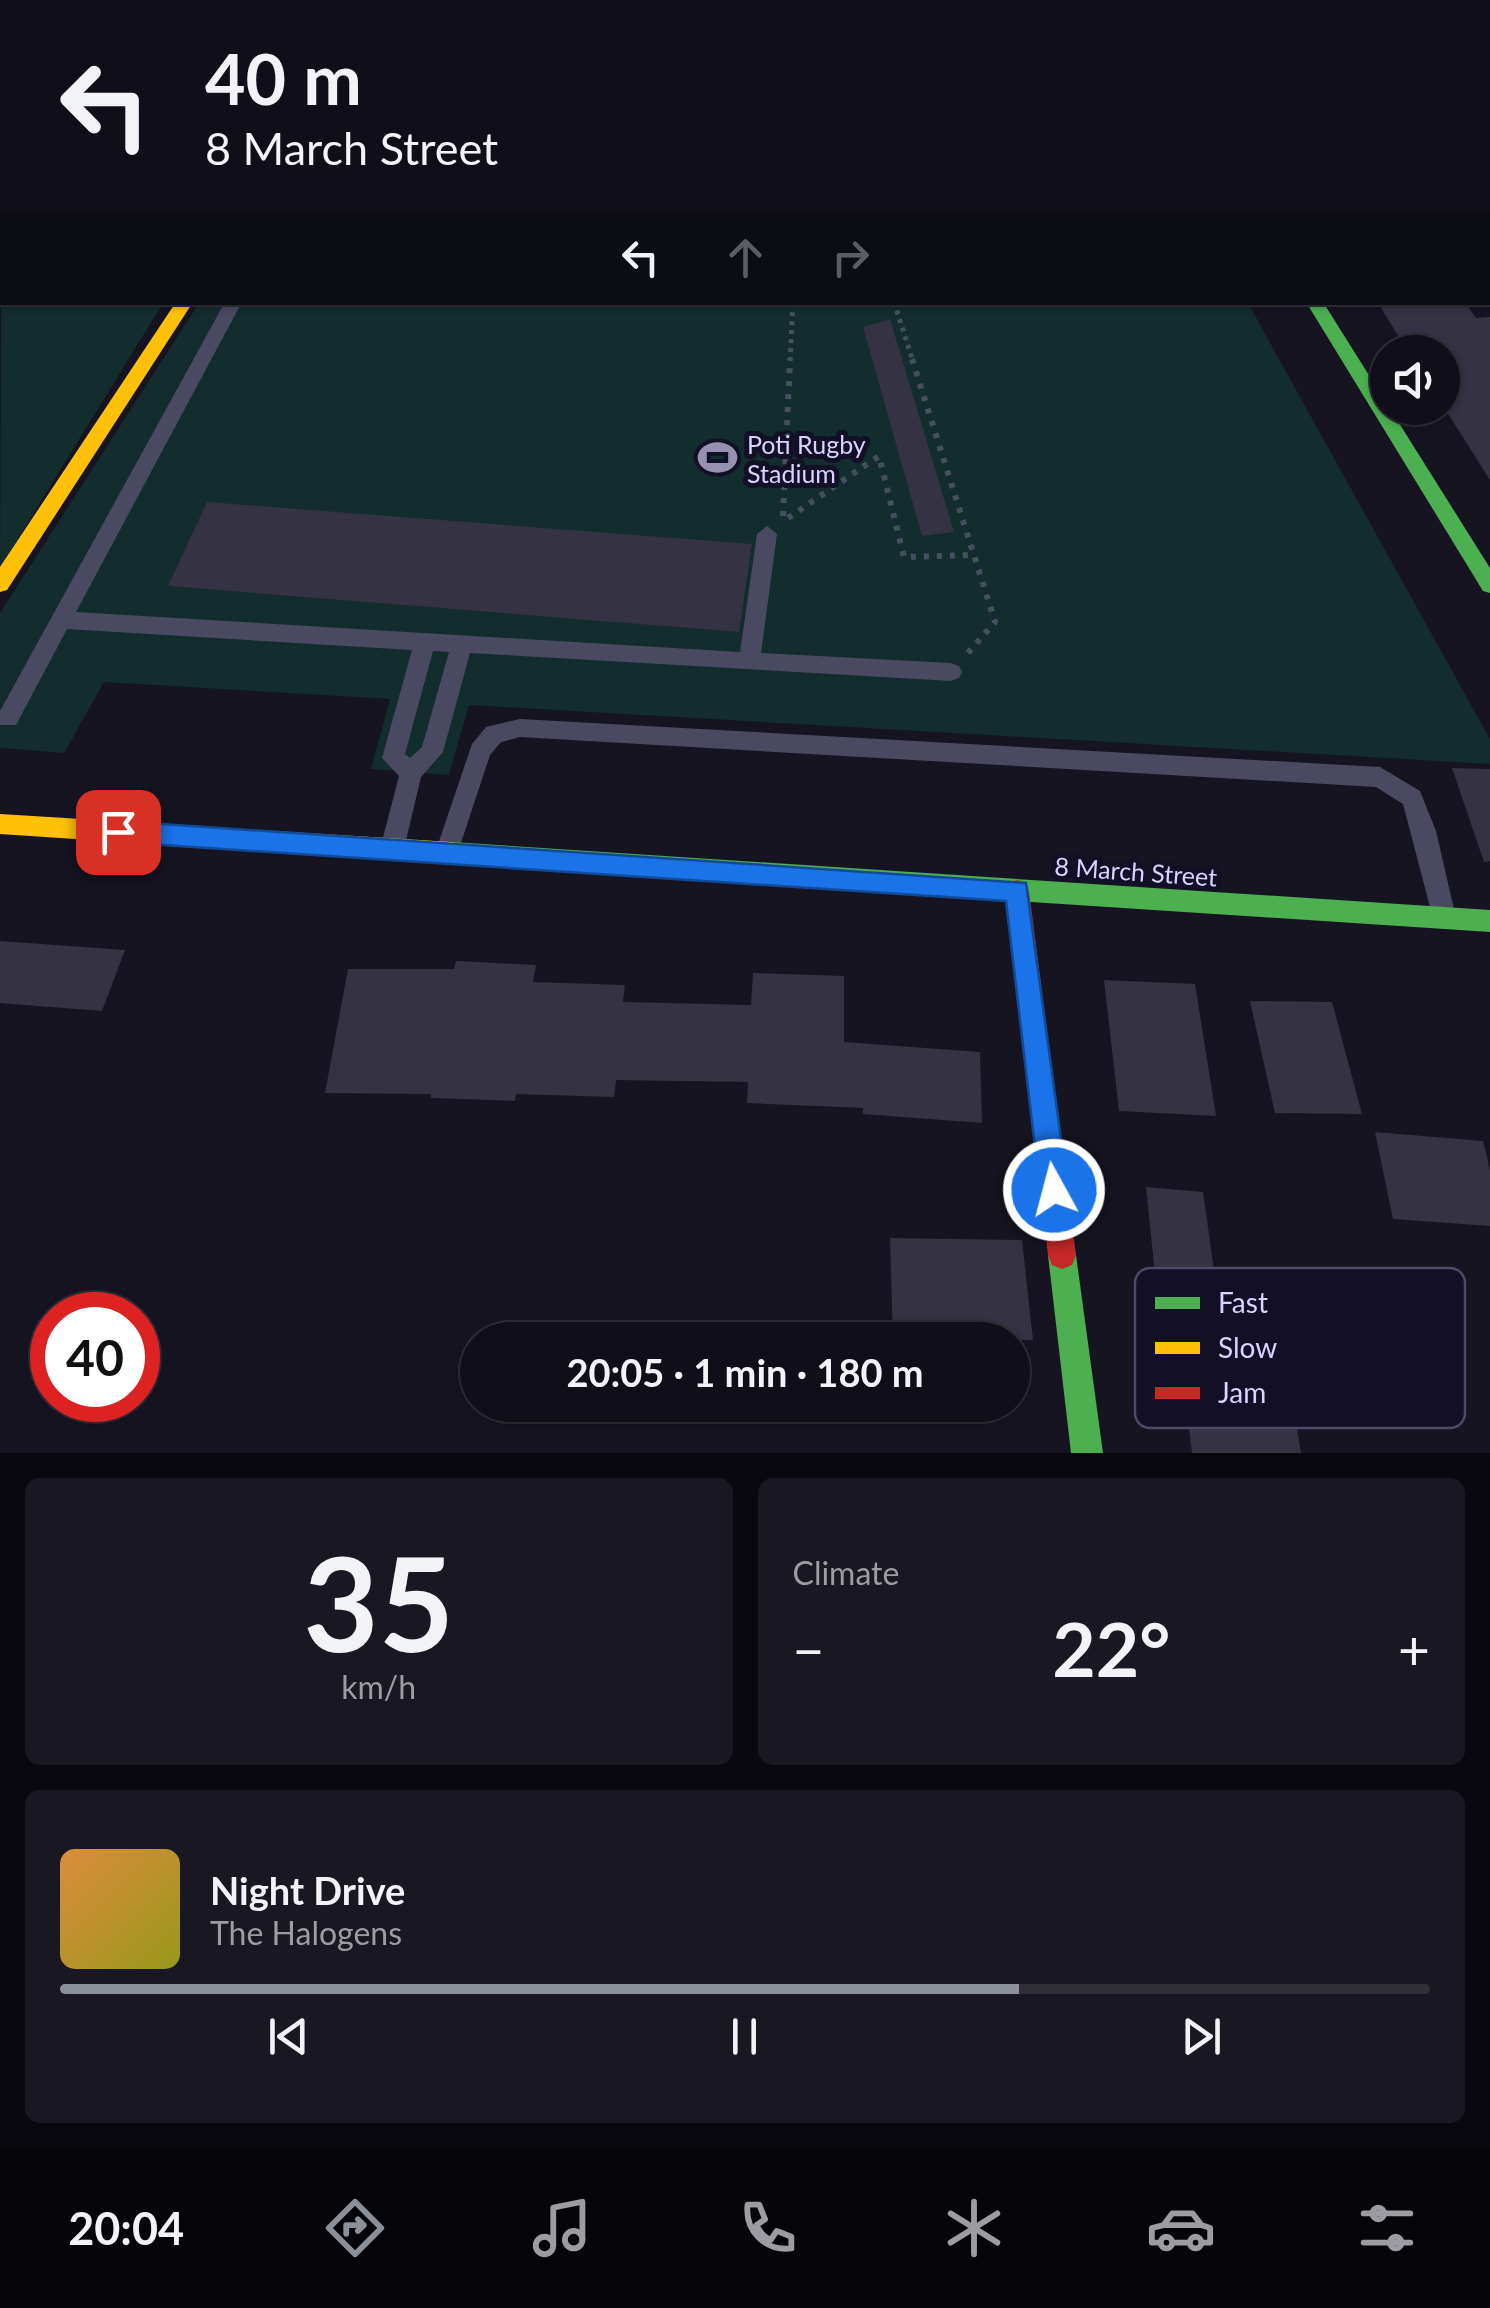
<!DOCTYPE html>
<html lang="en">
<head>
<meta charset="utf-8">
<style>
	:root { --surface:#100f19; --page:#191822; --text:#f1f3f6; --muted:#9c9ca2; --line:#302f38; --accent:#8c9099 }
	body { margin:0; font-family:Lato,sans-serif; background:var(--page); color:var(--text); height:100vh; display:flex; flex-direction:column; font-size:38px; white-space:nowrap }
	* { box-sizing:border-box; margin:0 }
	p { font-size:32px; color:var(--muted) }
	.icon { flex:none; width:55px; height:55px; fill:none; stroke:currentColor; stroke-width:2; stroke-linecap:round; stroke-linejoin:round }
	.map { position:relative; height:1453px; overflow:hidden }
	.sheet { display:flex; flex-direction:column; gap:25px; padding:25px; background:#09080e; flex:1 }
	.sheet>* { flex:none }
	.banner { position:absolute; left:0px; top:0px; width:1490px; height:305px; box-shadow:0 2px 8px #0004,0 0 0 2px var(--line); background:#100f19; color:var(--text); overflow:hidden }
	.tools { position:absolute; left:1370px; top:335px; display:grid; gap:20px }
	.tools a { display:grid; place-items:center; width:90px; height:90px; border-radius:50%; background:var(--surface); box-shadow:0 2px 8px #0004,0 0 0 2px var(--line); font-size:50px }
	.speed { position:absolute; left:30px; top:1292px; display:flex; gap:20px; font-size:50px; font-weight:700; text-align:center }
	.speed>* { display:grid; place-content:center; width:130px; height:130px; border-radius:50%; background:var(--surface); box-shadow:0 2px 8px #0004,0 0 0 2px var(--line); line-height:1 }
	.speed .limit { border:15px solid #d22; background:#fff; color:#111 }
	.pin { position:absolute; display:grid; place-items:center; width:85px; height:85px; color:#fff; margin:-42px; border-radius:20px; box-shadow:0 5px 15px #0006 }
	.me { position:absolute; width:110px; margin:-55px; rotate:353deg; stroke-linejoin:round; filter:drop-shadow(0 0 8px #0008) }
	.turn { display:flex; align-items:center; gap:35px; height:210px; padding:0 40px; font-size:45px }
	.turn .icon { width:130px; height:130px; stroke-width:2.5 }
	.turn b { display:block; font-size:70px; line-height:85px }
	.lanes { display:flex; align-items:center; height:95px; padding:0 40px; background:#0003; justify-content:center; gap:50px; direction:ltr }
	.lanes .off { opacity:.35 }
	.big { font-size:75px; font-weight:700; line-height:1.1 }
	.sheet .widget { flex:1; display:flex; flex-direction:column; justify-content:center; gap:15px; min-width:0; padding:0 35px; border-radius:15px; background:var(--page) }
	.sheet .dial { align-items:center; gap:0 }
	.dial b { font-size:130px; line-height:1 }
	.song { display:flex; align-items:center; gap:30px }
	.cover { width:120px; height:120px; border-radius:15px; background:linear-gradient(135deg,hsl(30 70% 55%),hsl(60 70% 35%)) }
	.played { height:10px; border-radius:5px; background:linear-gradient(90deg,var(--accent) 70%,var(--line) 70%) }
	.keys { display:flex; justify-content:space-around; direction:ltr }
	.heat { display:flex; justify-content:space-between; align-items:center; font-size:55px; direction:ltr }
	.sheet .tiles { flex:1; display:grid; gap:25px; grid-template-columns:1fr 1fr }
	.widget:last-child { grid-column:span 2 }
	.trip { position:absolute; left:460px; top:1322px; width:570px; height:100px; border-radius:50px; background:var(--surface); box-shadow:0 2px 8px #0004,0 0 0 2px var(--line); font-weight:700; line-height:100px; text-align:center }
	.dock { display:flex; height:160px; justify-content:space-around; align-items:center; background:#06060a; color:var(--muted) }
	.dock .icon { width:70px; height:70px }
	.dock .current { color:var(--accent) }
	.dock b { font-size:45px; color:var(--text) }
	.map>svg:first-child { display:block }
	.green { fill:#132c2d }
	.building { fill:#343243 }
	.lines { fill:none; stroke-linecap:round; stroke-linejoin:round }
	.path-far1 { stroke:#44505f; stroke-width:5; stroke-dasharray:4 5; stroke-linecap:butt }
	.path { stroke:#44505f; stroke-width:6; stroke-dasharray:5 8; stroke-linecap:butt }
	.lane { fill:#4a4962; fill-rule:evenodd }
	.street { fill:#4a4962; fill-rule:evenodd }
	.fast { fill:#4caf50; fill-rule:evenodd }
	.slow { fill:#ffc107; fill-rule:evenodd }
	.jam { fill:#c62828; fill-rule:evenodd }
	.route { fill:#1a73e8; stroke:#114b97; stroke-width:2.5 }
	.labels { text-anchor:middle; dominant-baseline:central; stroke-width:10; stroke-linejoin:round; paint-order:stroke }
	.poi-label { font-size:25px; fill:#d9d4ff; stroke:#130f26; text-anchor:start }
	.street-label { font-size:25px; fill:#d9d4ff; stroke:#130f26 }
	.key { fill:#130f26; stroke:#4e4a67; stroke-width:2.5 }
	.key-label { font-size:28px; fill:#d9d4ff }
</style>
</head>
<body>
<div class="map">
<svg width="1490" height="1453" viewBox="0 0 1490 1453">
	<rect width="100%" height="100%" fill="#161421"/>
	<g class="green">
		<polygon points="2,135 2,302 163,303 0,568"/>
		<polygon points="199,303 1248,303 1490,739 1490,764 469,705 449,775 371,769 390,699 104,682 64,753 0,748 0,613"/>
	</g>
	<g class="building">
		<polygon points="1423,302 1465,302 1476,318 1490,317 1490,480 1442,404 1442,352 1408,352 1380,306"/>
		<polygon points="890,319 954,532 922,536 863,327"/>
		<polygon points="207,502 752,544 739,632 168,586"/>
		<polygon points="1452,768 1490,769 1490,861 1484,862"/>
		<polygon points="0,941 125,950 102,1011 0,1003"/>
		<polygon points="456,961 536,965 533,982 625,985 623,1002 751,1005 753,973 844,976 844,1042 980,1052 982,1123 863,1114 863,1108 747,1103 748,1082 616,1080 614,1097 516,1094 515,1101 431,1098 431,1094 325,1093 348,969 454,969"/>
		<polygon points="1104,980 1195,984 1216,1116 1119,1111"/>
		<polygon points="1250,1001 1332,1002 1362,1114 1275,1113"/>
		<polygon points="1375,1132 1483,1141 1490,1170 1490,1226 1393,1219"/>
		<polygon points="1146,1187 1203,1192 1215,1277 1250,1279 1268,1398 1292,1399 1301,1453 1192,1453 1182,1370 1158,1369 1148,1273 1155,1274"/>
		<polygon points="890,1238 1022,1240 1033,1340 893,1340"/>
	</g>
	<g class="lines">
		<g class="path-far1">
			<polyline points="894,302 913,361"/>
			<polyline points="790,361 793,302"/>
		</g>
		<g class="path">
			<polyline points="912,359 995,622 968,653"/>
			<polyline points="783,516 790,359"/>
			<polyline points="788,518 879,456 904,557 973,555"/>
		</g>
		<g class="lane">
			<path d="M225 302H242L76 612 740 652 757 534 767 526 777 534 761 653 951 663 959 666 962 672 959 678 951 681 470 653 443 752 421 777 404 849 400 857 392 860 384 857 380 849 399 776 382 758 412 650 67 629 16 725H0V711ZM433 651 449 652 422 747 410 758 405 754Z"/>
			<polygon points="520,719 1380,767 1420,791 1436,831 1456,918 1453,926 1444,929 1435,926 1403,804 1376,787 520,737 501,742 490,755 455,861 447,864 439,861 435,853 472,744 486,727"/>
		</g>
		<polygon class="street" points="1112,0 1140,0 1142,2 1114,2"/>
		<g class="fast">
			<polygon points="1306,302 1323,302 1490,568 1490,593 1483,591"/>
			<polygon points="452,842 1490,910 1490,932 452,864 444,861 440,853 444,845"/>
			<polygon points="1062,1241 1072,1245 1076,1255 1103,1453 1071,1453 1048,1255 1052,1245"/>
		</g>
		<g class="slow">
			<polygon points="176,302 193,302 7,590 0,592 0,567"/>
			<polygon points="0,814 452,842 460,845 464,853 460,861 452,864 0,834"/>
		</g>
		<polygon class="jam" points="1017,880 1026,883 1029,891 1076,1255 1072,1265 1062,1269 1052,1265 1048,1255 1005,891 1008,883"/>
	</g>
	<polygon class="route" points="118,821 1026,883 1068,1190 1064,1201 1054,1205 1044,1201 1040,1190 1006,901 118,842 109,839 106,832 109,824"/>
	<defs>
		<symbol id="stadium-bare" viewBox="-9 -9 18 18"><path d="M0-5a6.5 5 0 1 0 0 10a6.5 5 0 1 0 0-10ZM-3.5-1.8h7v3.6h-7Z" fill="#9591b1" stroke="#130f26" stroke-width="2.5" paint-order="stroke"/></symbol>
	</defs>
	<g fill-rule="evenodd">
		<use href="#stadium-bare" x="690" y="430" width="55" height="55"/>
	</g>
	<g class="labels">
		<g class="poi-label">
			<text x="747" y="444">Poti Rugby<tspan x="747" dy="29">Stadium</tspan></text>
		</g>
		<g class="street-label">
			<text transform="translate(1136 871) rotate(4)">8 March Street</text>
		</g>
	</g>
	<rect x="1135" y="1268" width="330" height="160" rx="15" class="key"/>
	<rect x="1155" y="1297" width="45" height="12" fill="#4caf50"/>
	<rect x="1155" y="1342" width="45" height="12" fill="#ffc107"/>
	<rect x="1155" y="1387" width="45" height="12" fill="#c62828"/>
	<g class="key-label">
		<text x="1218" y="1313">Fast</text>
		<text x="1218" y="1358">Slow</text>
		<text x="1218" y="1403">Jam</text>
	</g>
</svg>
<div class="tools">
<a><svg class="icon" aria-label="sound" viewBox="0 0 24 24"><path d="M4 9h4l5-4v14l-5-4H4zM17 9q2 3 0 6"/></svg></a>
</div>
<div class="speed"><div class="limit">40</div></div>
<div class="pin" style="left:118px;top:832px;background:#d93025"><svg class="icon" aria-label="arrive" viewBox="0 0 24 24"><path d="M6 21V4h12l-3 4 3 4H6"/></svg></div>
<svg class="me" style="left:1054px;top:1190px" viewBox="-20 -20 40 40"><circle r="17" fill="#1a73e8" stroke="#fff" stroke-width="3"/><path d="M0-11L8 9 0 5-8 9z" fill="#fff"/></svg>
<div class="trip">20:05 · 1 min · 180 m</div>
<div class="banner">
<div class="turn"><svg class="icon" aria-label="left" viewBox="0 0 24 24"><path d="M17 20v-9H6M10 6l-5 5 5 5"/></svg><div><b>40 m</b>8 March Street</div></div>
<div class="lanes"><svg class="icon" aria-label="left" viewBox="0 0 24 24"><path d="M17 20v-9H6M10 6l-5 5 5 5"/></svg><svg class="icon off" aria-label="ahead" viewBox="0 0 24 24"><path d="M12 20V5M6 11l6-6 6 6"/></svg><svg class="icon off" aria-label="right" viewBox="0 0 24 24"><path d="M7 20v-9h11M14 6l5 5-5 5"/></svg></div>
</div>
</div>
<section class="sheet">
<div class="tiles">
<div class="widget dial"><b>35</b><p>km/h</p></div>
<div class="widget"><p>Climate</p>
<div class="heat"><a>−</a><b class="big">22°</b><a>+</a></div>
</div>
<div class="widget">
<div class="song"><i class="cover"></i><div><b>Night Drive</b><p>The Halogens</p></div></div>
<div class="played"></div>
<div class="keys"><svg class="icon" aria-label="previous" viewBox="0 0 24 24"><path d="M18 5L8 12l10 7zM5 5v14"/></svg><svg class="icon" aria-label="pause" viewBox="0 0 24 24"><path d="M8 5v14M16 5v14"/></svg><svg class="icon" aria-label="next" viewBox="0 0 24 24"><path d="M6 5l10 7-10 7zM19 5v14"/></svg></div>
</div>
</div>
</section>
<nav class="dock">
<b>20:04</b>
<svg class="icon current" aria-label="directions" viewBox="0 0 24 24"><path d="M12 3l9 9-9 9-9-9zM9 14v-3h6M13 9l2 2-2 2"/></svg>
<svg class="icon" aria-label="music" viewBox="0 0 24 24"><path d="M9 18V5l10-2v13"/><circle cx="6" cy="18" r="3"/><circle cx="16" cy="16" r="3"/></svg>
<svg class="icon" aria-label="phone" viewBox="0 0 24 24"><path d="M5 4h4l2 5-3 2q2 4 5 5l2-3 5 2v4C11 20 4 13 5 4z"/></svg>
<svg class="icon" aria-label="climate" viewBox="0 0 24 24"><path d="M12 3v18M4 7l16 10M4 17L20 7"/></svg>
<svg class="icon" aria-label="car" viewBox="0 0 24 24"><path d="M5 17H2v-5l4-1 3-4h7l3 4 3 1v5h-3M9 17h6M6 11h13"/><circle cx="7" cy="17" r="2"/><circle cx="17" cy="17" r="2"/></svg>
<svg class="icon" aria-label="filters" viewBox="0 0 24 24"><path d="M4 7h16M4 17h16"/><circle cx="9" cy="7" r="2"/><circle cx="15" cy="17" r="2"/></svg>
</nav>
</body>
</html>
